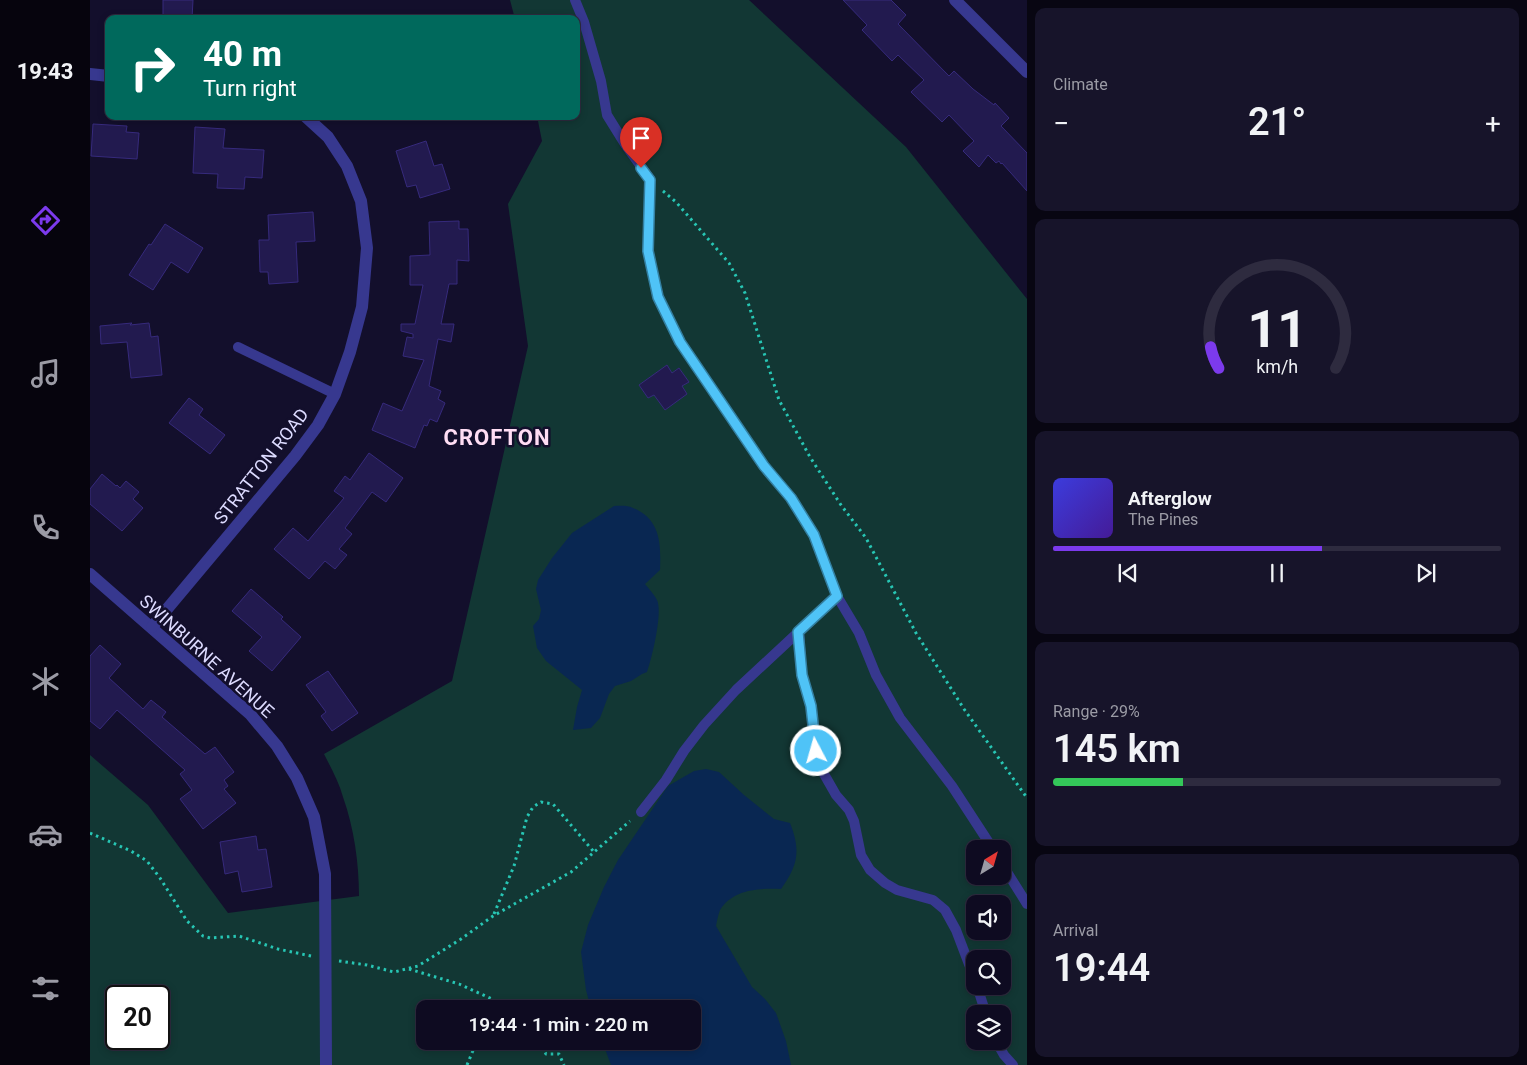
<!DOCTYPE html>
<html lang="en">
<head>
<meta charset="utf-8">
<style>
	:root { --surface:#0e0b21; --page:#17142a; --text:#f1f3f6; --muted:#9b9ba5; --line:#2e2b3f; --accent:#7c3aed }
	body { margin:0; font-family:Roboto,sans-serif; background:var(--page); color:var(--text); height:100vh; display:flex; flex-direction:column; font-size:19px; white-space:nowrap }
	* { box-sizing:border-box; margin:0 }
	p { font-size:16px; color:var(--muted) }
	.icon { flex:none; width:28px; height:28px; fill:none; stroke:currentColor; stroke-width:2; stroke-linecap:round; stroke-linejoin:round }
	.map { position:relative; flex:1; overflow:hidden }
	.panel { display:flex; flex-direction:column; gap:8px; padding:8px; background:#080612; width:500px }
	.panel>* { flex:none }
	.guide { position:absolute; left:15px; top:15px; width:475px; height:105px; border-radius:10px; box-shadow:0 2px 8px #0003,0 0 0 1px var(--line); background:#00695c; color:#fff; overflow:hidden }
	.needle { width:32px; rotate:37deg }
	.tools { position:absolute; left:876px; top:840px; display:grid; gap:10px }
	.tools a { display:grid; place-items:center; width:45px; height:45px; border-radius:10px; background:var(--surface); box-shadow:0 2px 8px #0003,0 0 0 1px var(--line); font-size:25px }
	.speed { position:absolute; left:15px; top:985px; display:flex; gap:10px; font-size:25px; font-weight:700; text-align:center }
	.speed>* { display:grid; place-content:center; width:65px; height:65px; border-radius:50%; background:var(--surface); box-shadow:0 2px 8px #0003,0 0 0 1px var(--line); line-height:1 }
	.speed .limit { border:2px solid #111; border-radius:8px; background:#fff; color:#111 }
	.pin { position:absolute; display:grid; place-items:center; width:42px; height:42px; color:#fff; margin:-51px -21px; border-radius:50% 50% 50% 0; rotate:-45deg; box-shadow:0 0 5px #0007 }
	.pin .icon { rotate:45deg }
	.me { position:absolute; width:55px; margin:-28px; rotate:354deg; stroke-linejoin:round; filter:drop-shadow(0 0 4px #0008) }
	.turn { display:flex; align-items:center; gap:18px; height:105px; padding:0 15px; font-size:22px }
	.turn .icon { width:65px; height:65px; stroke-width:2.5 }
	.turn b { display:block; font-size:35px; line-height:42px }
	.big { font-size:38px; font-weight:600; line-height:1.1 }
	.panel .card { flex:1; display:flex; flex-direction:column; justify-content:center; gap:8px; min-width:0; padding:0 18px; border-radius:10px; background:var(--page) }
	.panel .dial { align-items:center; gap:0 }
	.dial svg { height:130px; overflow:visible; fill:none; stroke:var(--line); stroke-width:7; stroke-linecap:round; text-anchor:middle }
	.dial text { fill:var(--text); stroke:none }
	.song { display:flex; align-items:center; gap:15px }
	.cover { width:60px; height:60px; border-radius:8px; background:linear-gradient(135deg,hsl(240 70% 55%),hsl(260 70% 35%)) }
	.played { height:5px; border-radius:2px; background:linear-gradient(90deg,var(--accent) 60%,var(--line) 60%) }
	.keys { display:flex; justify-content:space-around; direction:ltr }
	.heat { display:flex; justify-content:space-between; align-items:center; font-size:28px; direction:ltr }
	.charge { height:8px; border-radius:4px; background:linear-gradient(90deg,#34c759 29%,var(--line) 0) }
	.trip { position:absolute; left:326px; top:1000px; width:285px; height:50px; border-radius:10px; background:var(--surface); box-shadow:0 2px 8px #0003,0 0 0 1px var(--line); font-weight:600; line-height:50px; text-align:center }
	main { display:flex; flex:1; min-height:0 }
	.tab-bar { display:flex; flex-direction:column; width:90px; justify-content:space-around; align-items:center; background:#06040d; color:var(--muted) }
	.tab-bar .icon { width:35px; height:35px }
	.tab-bar .on { color:var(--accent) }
	.tab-bar b { font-size:22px; color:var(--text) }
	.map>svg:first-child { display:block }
	.green { fill:#123734; fill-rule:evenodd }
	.water { fill:#092752 }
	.building { fill:#221a4f; stroke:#362a7c }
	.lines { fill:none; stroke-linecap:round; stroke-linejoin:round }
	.path { stroke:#27c6b4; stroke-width:3; stroke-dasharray:2.5 4; stroke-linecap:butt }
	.lane { stroke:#37388f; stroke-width:10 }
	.street { stroke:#37388f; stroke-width:12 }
	.route-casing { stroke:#337fa1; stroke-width:12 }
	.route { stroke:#4fc3f7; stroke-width:9 }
	.labels { text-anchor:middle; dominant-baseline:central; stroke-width:5; stroke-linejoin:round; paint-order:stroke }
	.street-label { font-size:18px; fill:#dddbff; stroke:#130f2c }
	.district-label { font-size:22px; font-weight:bold; letter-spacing:1px; fill:#ffddf4; stroke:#130f2c }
</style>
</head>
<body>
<main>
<nav class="tab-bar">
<b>19:43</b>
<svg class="icon on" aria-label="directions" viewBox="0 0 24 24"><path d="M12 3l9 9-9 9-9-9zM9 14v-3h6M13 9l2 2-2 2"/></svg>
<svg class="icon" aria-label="music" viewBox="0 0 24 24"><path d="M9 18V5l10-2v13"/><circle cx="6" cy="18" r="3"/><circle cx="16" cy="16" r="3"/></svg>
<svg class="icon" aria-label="phone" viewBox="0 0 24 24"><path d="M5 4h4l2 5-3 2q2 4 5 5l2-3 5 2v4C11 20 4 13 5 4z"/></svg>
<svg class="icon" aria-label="climate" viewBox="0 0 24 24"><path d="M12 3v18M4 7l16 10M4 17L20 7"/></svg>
<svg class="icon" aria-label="car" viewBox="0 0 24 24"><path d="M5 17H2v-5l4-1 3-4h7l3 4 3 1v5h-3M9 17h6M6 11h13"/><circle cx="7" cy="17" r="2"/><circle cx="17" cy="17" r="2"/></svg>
<svg class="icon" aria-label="filters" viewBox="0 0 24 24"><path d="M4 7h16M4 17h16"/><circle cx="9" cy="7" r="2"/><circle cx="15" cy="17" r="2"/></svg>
</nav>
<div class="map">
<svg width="937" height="1065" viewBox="0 0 937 1065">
	<rect width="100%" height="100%" fill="#130f2c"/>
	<path class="green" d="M420 0H659L816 147 937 299V1065H0V755L58 805 138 913 269 896C269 863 264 828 253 797 249 782 241 768 234 754L362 681 438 346 418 204 452 141 447 116H486V19H425ZM885 849H912V876H885ZM885 904H912V931H885ZM885 959H912V986H885ZM26 996H69V1039H26ZM335 1009H602V1041H335ZM885 1014H912V1041H885Z"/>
	<g class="water">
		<path d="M524 506C530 506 537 505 543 508 571 519 571 545 570 570L555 584C559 589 564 594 567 600 573 612 562 658 557 672L552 674 541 681 525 686 519 694 510 718 501 728 483 730 487 707 492 690 456 661 447 648 443 626 449 619 451 610 446 589 448 580 462 558 482 533Z"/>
		<path d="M616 769 629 772 654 795 684 819 700 823C711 851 708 865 691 889 669 888 643 889 630 910 628 915 627 921 626 926L662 987 675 999 686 1013 696 1041 701 1065H521L512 1041H602V1009H501L496 990 491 952 498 925 514 887 528 860 578 786 604 771Z"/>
	</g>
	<g class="building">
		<polygon points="73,0 103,0 102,19 73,19"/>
		<polygon points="753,0 801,0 816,15 808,24 859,76 864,71 883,89 904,105 905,103 919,118 911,126 937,153 937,191 912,163 911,164 909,161 906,163 898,155 889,167 873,151 884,141 859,115 852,122 821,92 834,80 808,55 802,61 772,30 777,25"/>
		<polygon points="3,124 37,126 36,132 49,133 47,159 1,156"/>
		<polygon points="105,127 135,129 133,148 174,150 172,178 155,177 154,189 127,188 128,174 103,173"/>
		<polygon points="336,141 344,166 352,164 360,189 330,198 326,185 317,187 306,151"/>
		<polygon points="223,212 225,241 206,242 208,282 179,284 178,272 170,272 169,240 179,240 178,215"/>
		<polygon points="369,221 369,229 378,229 379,261 367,260 367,284 359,284 351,324 364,324 361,342 348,339 339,386 351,391 348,399 355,403 347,422 340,419 337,426 334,425 325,448 282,430 293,403 312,411 334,360 313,356 317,337 323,338 323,334 311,331 311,324 325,324 333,285 320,285 320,256 340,255 339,222"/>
		<polygon points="75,224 113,248 98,273 81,262 63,290 39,275 59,244 61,245"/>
		<polygon points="42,323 40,325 59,323 61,337 68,336 72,375 41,378 37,342 11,344 10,326"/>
		<polygon points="577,365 582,373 589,368 599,382 592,386 597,394 575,410 564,395 558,398 549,385"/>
		<polygon points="99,398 113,409 109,415 135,435 120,454 79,423"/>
		<polygon points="279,453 313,478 296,502 282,492 255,528 262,534 249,549 257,555 245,569 235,561 219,579 184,549 203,528 218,541 254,498 244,491 255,476 260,480"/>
		<polygon points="12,474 26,486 27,485 30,488 36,481 49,492 43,499 53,508 32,531 0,504 0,489"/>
		<polygon points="161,589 193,617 191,619 211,637 182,671 159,651 172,637 142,611"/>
		<polygon points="10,645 31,664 19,678 53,709 61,700 76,712 72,717 115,754 125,747 144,772 134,780 138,786 134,789 146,803 113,829 90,799 102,790 90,774 95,770 27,710 10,729 0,721 0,656"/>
		<polygon points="238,671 268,713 242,731 231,716 236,712 216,685"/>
		<polygon points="166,836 168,850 176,849 182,887 152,892 148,871 135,874 130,842"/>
	</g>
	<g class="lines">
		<g class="path">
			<polyline points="573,191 586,202 639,263 655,293 689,400 720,457 751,505 776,538 826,633 874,709 937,798"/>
			<polyline points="0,833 41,851 57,861 70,878 97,921 113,936 120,938 149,936 188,949 221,956"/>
			<polyline points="404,914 424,866 437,817 443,807 451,802 463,804 504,852"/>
			<polyline points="249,961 277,965 304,972 328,966 371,939 403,916 481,872 540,821"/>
			<polyline points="319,969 369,984 402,999 400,1009"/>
			<polyline points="401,1005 405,1009"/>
			<polyline points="449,1041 456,1054 469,1054 474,1065"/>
			<polyline points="377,1065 387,1041"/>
		</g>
		<g class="lane">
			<polyline points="485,0 494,22 511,81 517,115 535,144 560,179 558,251 568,297 590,342 674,466 701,498 724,535 747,596 769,633 786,675 810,718 862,786 903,849"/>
			<polyline points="148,347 245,394"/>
			<polyline points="709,632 712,675 721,707 726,751 734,774 746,795 759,810 764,821 771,855 780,870 795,883 807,890 843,900 855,910 866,930 885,980"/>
			<polyline points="551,812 576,780 594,751 614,725 646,690 747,596"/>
			<polyline points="912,864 937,904"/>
			<polyline points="887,986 896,1014"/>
			<polyline points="906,1041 914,1055 923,1065"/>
		</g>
		<g class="street">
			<polyline points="865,0 937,72"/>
			<polyline points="0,74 19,76"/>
			<polyline points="0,574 160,714 187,746 207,778 224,817 235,874 236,1065"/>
			<polyline points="62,627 205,456 228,425 245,394 260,352 272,307 277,248 271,201 257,166 238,137 215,116"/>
		</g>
	</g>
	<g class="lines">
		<defs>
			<polyline id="route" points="551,168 560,180 558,251 568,297 590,342 674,466 701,498 724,535 747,596 708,632 712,675 721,706 726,751"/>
		</defs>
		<use href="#route" class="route-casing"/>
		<use href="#route" class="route"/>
	</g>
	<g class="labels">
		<g class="street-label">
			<text transform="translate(171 466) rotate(-52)">STRATTON ROAD</text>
			<text transform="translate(117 656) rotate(42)">SWINBURNE AVENUE</text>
		</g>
		<g class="district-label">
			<text x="407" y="437">CROFTON</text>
		</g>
	</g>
</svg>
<div class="tools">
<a><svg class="needle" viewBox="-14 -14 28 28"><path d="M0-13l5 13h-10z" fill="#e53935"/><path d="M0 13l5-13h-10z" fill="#9b9ba5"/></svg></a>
<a><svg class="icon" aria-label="sound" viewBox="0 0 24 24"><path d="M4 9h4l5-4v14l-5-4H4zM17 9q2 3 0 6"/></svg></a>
<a><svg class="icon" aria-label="search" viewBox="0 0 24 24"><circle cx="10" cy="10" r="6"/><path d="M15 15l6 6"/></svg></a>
<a><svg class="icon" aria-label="layers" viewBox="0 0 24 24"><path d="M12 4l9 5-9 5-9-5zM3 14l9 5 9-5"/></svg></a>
</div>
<div class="speed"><div class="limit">20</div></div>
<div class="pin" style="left:551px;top:168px;background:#d93025"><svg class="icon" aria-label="arrive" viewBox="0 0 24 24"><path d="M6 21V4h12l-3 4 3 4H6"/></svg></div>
<svg class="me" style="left:726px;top:751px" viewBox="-20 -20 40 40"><circle r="17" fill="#4fc3f7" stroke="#fff" stroke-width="3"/><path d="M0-11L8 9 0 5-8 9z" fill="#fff"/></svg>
<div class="trip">19:44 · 1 min · 220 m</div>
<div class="guide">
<div class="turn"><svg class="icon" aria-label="right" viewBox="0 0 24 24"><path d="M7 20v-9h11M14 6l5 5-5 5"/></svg><div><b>40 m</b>Turn right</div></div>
</div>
</div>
<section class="panel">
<div class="card"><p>Climate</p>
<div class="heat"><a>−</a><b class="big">21°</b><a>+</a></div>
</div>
<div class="card dial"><svg viewBox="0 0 100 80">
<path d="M14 69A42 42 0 1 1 86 69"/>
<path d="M14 69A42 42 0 0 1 9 56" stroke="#7c3aed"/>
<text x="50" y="56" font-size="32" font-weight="700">11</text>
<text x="50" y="72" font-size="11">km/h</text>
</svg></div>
<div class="card">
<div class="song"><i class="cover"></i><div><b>Afterglow</b><p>The Pines</p></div></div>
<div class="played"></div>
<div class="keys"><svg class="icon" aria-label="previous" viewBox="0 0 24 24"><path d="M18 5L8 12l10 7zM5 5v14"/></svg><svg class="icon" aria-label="pause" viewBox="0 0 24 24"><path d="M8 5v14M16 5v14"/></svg><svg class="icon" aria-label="next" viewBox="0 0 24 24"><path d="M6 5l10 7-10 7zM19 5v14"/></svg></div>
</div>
<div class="card"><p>Range · 29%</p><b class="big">145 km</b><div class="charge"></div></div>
<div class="card"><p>Arrival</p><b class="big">19:44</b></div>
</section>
</main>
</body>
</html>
